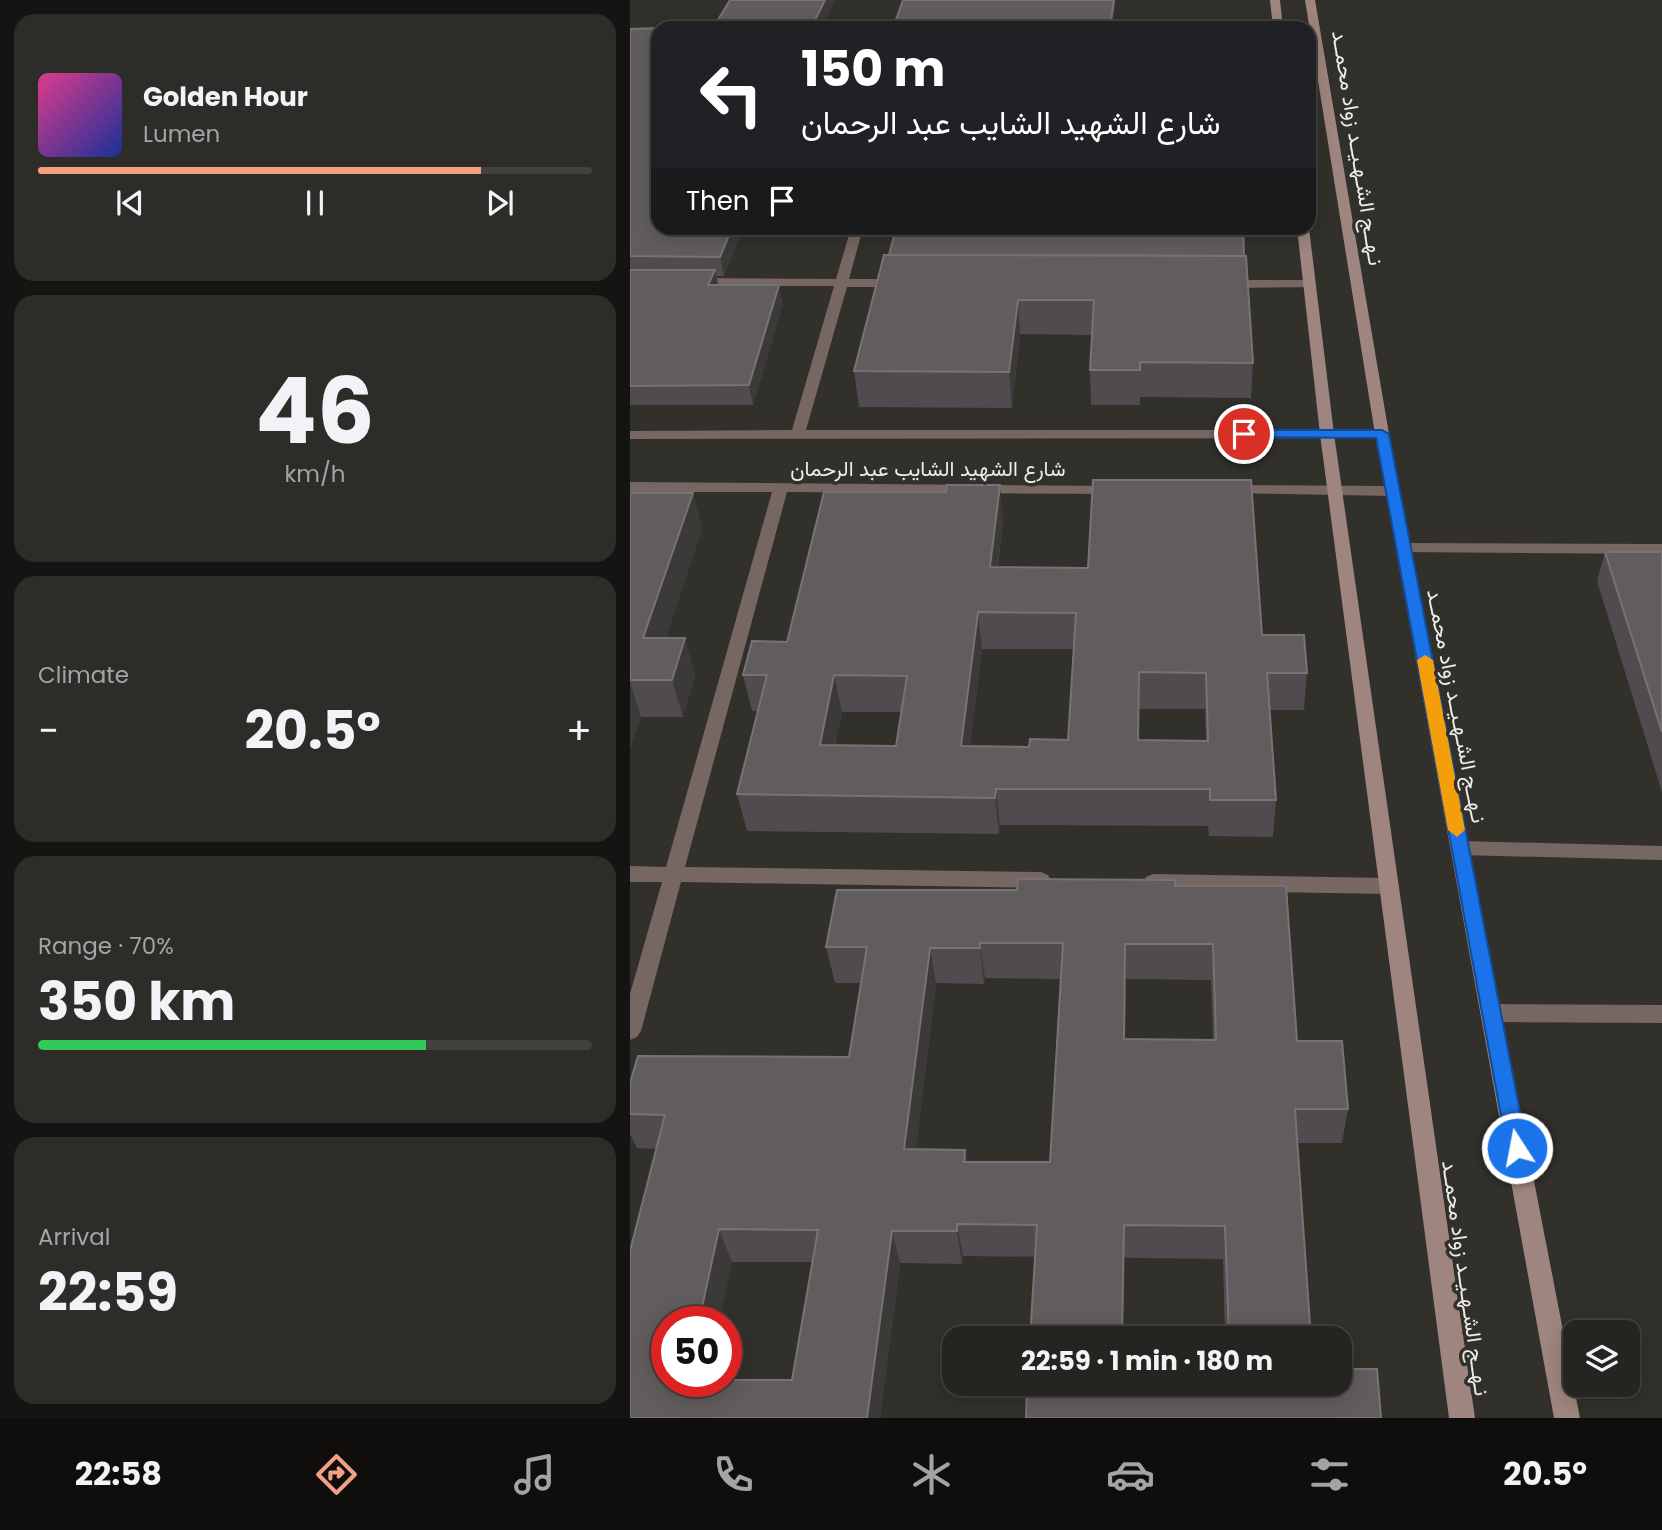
<!DOCTYPE html>
<html lang="en">
<head>
<meta charset="utf-8">
<style>
	:root { --surface:#252420; --page:#2d2c29; --text:#f1f3f6; --muted:#a3a4a5; --line:#42413e; --accent:#f39f82 }
	body { margin:0; font-family:Poppins,Vazirmatn,sans-serif; background:var(--page); color:var(--text); height:100vh; display:flex; flex-direction:column; font-size:26px; white-space:nowrap }
	* { box-sizing:border-box; margin:0 }
	p { font-size:23px; color:var(--muted) }
	.icon { flex:none; width:38px; height:38px; fill:none; stroke:currentColor; stroke-width:2; stroke-linecap:round; stroke-linejoin:round }
	.map { position:relative; flex:1; overflow:hidden }
	.drawer { display:flex; flex-direction:column; gap:14px; padding:14px; background:#141412; width:630px }
	.drawer>* { flex:none }
	.top-card { position:absolute; left:21px; top:21px; width:665px; height:214px; border-radius:21px; box-shadow:0 4px 18px #0003,0 0 0 2px var(--line); background:#202124; color:#fff; overflow:hidden }
	.controls { position:absolute; left:933px; top:1320px; display:grid; gap:14px }
	.controls a { display:grid; place-items:center; width:77px; height:77px; border-radius:14px; background:var(--surface); box-shadow:0 4px 18px #0003,0 0 0 2px var(--line); font-size:35px }
	.speed { position:absolute; left:21px; top:1306px; display:flex; gap:14px; font-size:35px; font-weight:700; text-align:center }
	.speed>* { display:grid; place-content:center; width:91px; height:91px; border-radius:50%; background:var(--surface); box-shadow:0 4px 18px #0003,0 0 0 2px var(--line); line-height:1 }
	.speed .limit { border:10px solid #d22; background:#fff; color:#111 }
	.pin { position:absolute; display:grid; place-items:center; width:60px; height:60px; color:#fff; margin:-30px; border:4px solid #fff; border-radius:50%; box-shadow:0 2px 7px #0007 }
	.me { position:absolute; width:77px; margin:-38px; rotate:349deg; stroke-linejoin:round; filter:drop-shadow(0 0 5px #0008) }
	.turn { display:flex; align-items:center; gap:24px; height:147px; padding:0 35px; font-size:32px }
	.turn .icon { width:91px; height:91px; stroke-width:2.5 }
	.turn b { display:block; font-size:49px; line-height:60px }
	.then { display:flex; align-items:center; height:66px; padding:0 35px; background:#0003; gap:14px; font-size:26px }
	.big { font-size:52px; font-weight:700; line-height:1.1 }
	.drawer .widget { flex:1; display:flex; flex-direction:column; justify-content:center; gap:10px; min-width:0; padding:0 24px; border-radius:21px; background:var(--page) }
	.drawer .dial { align-items:center; gap:0 }
	.dial b { font-size:91px; line-height:1 }
	.song { display:flex; align-items:center; gap:21px }
	.cover { width:84px; height:84px; border-radius:10px; background:linear-gradient(135deg,hsl(330 70% 55%),hsl(230 70% 35%)) }
	.played { height:7px; border-radius:4px; background:linear-gradient(90deg,var(--accent) 80%,var(--line) 80%) }
	.keys { display:flex; justify-content:space-around; direction:ltr }
	.heat { display:flex; justify-content:space-between; align-items:center; font-size:38px; direction:ltr }
	.charge { height:10px; border-radius:5px; background:linear-gradient(90deg,#34c759 70%,var(--line) 0) }
	.trip { position:absolute; left:312px; top:1326px; width:410px; height:70px; border-radius:21px; background:var(--surface); box-shadow:0 4px 18px #0003,0 0 0 2px var(--line); font-weight:700; line-height:70px; text-align:center }
	.tab-bar { display:flex; height:112px; justify-content:space-around; align-items:center; background:#0f0e0d; color:var(--muted) }
	.tab-bar .icon { width:49px; height:49px }
	.tab-bar .selected { color:var(--accent) }
	.tab-bar b { font-size:32px; color:var(--text) }
	main { display:flex; flex:1; min-height:0 }
	.map>svg:first-child { display:block }
	.lines { fill:none; stroke-linecap:round; stroke-linejoin:round }
	.service { fill:#776763; fill-rule:evenodd }
	.minor { fill:#776763; fill-rule:evenodd }
	.secondary { fill:#9f857f; fill-rule:evenodd }
	.wall { fill:#504b4f; fill-rule:evenodd }
	.shaded-wall { fill:#3c3939 }
	.building { fill:#615d5f; stroke:#777375; stroke-width:2; fill-rule:evenodd }
	.route { fill:#1a73e8; stroke:#114b97; stroke-width:2 }
	.slow { fill:#f59e0b }
	.labels { text-anchor:middle; dominant-baseline:central; stroke-width:7; stroke-linejoin:round; paint-order:stroke }
	.street-label { font-size:21px; fill:#eeedea; stroke:#31302b }
</style>
</head>
<body>
<main>
<section class="drawer">
<div class="widget">
<div class="song"><i class="cover"></i><div><b>Golden Hour</b><p>Lumen</p></div></div>
<div class="played"></div>
<div class="keys"><svg class="icon" aria-label="previous" viewBox="0 0 24 24"><path d="M18 5L8 12l10 7zM5 5v14"/></svg><svg class="icon" aria-label="pause" viewBox="0 0 24 24"><path d="M8 5v14M16 5v14"/></svg><svg class="icon" aria-label="next" viewBox="0 0 24 24"><path d="M6 5l10 7-10 7zM19 5v14"/></svg></div>
</div>
<div class="widget dial"><b>46</b><p>km/h</p></div>
<div class="widget"><p>Climate</p>
<div class="heat"><a>−</a><b class="big">20.5°</b><a>+</a></div>
</div>
<div class="widget"><p>Range · 70%</p><b class="big">350 km</b><div class="charge"></div></div>
<div class="widget"><p>Arrival</p><b class="big">22:59</b></div>
</section>
<div class="map">
<svg width="1032" height="1418" viewBox="0 0 1032 1418">
	<rect width="100%" height="100%" fill="#31302b"/>
	<g class="lines">
		<g class="service">
			<polygon points="774,543 1032,544 1032,554 768,552 766,548 768,544"/>
			<polygon points="830,841 1032,846 1032,860 830,855 823,853 820,848 823,843"/>
			<polygon points="861,1004 1032,1005 1032,1023 861,1022 854,1019 851,1013 854,1007"/>
		</g>
		<g class="minor">
			<polygon points="221,228 233,228 219,279 270,279 276,283 270,287 217,287 176,430 752,430 759,434 752,438 0,439 0,431 162,430 204,286 64,286 58,282 64,278 206,279"/>
			<polygon points="680,280 686,284 685,287 596,288 590,284 596,280"/>
			<polygon points="0,482 491,486 494,489 486,494 157,492 55,867 411,872 418,875 421,880 418,885 411,888 51,882 11,1031 7,1037 0,1040 0,994 32,882 0,882 0,866 36,867 142,492 0,492"/>
			<polygon points="598,485 763,486 771,491 763,496 593,493 590,490"/>
			<polygon points="523,874 758,878 765,881 768,886 765,891 758,894 523,890 516,887 513,882 516,877"/>
		</g>
		<g class="secondary">
			<polygon points="640,0 650,0 653,28 643,28"/>
			<polygon points="675,0 685,0 759,434 950,1418 924,1418 745,434"/>
			<polygon points="667,228 679,228 704,434 845,1418 819,1418 690,434"/>
		</g>
	</g>
	<g class="wall">
		<polygon points="0,29 28,228 113,228 94,276 86,276 88,285 153,304 123,405 0,405"/>
		<polygon points="259,255 614,256 623,363 621,398 510,397 510,405 461,405 460,370 462,335 390,334 382,408 229,407 224,371"/>
		<polygon points="0,493 63,493 72,529 36,638 55,638 65,675 53,717 11,717 0,749"/>
		<path d="M373 521 368 567 632 635 677 673 674 710H640L646 800 643 837 579 836 578 826 370 825 369 834 117 831 107 794 128 711H122L113 675 157 642ZM352 649H444L438 740 399 747 340 746ZM509 709H575L576 741 508 740ZM212 712H271L266 746 205 745Z"/>
		<polygon points="975,552 1032,552 1032,792 967,581"/>
		<path d="M545 886 667 1041 718 1109 712 1143H667L681 1339H595L593 1259 333 1256 332 1264 270 1263 250 1418H0L26 1149 7 1148 0 1134V1083L219 1057 231 983H205L196 947 387 890ZM355 978 431 979 420 1162H337L335 1150 286 1149 306 983 354 984ZM496 979 581 980 583 1040 495 1039ZM102 1262H182L162 1380 37 1381Z"/>
	</g>
	<g class="shaded-wall">
		<polygon points="195,0 205,0 192,28 181,28"/>
		<polygon points="484,0 486,0 482,28 480,28"/>
		<polygon points="102,228 113,228 94,276 90,257"/>
		<polygon points="85,270 89,289 78,285"/>
		<polygon points="149,285 153,304 123,405 119,385"/>
		<polygon points="388,300 390,334 382,408 379,372"/>
		<polygon points="370,485 373,521 363,604 360,567"/>
		<polygon points="63,493 72,529 24,675 13,638"/>
		<polygon points="348,612 352,649 336,783 331,746"/>
		<polygon points="55,638 65,675 53,717 42,680"/>
		<polygon points="204,675 212,712 197,782 190,745"/>
		<polygon points="0,683 11,717 0,749"/>
		<polygon points="366,789 370,825 369,834 365,798"/>
		<polygon points="350,943 355,978 354,984 350,948"/>
		<polygon points="495,944 496,979 494,1074 494,1039"/>
		<polygon points="300,948 306,983 282,1183 274,1149"/>
		<polygon points="327,1224 333,1256 332,1264 327,1231"/>
		<polygon points="494,1225 493,1339 492,1339"/>
		<polygon points="89,1229 102,1262 90,1321 69,1321"/>
		<polygon points="262,1231 270,1263 250,1418 237,1418"/>
	</g>
	<g class="building">
		<polygon points="100,0 195,0 181,28 83,28"/>
		<polygon points="273,0 484,0 480,28 263,28"/>
		<polygon points="28,28 28,138 25,145 28,145 28,228 102,228 90,257 0,256 0,29"/>
		<polygon points="266,228 613,228 614,256 259,255"/>
		<polygon points="254,255 616,256 623,363 510,362 510,370 460,370 464,300 388,300 379,372 224,371"/>
		<polygon points="0,270 85,270 78,285 149,285 119,385 0,386"/>
		<path d="M463 480H621L632 635H674L677 673H637L646 800H580V789H366L365 798 107 794 137 675H113L122 641 157 642 194 492H316L317 485H370L360 567 458 568ZM348 612 446 613 438 740 400 739 399 747 331 746ZM509 672 576 673 578 741 508 740ZM204 675 277 676 266 746 190 745Z"/>
		<polygon points="0,493 63,493 13,638 55,638 42,680 0,680"/>
		<polygon points="975,552 1032,552 1032,732"/>
		<path d="M388 879 545 880V886H656L667 1041H712L718 1109H665L681 1339H599L595 1226 494 1225 492 1339H400L407 1225 327 1224V1231H262L237 1418H0V1251L35 1115 0 1114V1083L8 1056 219 1057 237 947H196L207 890H387ZM350 943H433L420 1162H334L335 1150 274 1149 300 948H350ZM495 944H583L586 1040 494 1039ZM89 1229 188 1230 162 1380H96V1381H37V1321H69Z"/>
		<polygon points="709,1369 747,1369 751,1418 396,1418 397,1384 709,1384"/>
	</g>
	<polygon class="route" points="614,430 752,430 759,434 897,1148 894,1154 887,1157 880,1154 877,1148 746,438 609,437 607,434"/>
	<polygon class="slow" points="795,655 803,660 835,830 827,837 818,830 787,660"/>
	<g class="labels">
		<g class="street-label">
			<text transform="translate(728 148) rotate(81)">نـهــج الشـهـيــد زواد محمــد</text>
			<text x="298" y="468">شارع الشهيد الشايب عبد الرحمان</text>
			<text transform="translate(827 706) rotate(79)">نـهــج الشـهـيــد زواد محمــد</text>
			<text transform="translate(836 1278) rotate(82)">نـهــج الشـهـيــد زواد محمــد</text>
		</g>
	</g>
</svg>
<div class="controls">
<a><svg class="icon" aria-label="layers" viewBox="0 0 24 24"><path d="M12 4l9 5-9 5-9-5zM3 14l9 5 9-5"/></svg></a>
</div>
<div class="speed"><div class="limit">50</div></div>
<div class="pin" style="left:614px;top:434px;background:#d93025"><svg class="icon" aria-label="arrive" viewBox="0 0 24 24"><path d="M6 21V4h12l-3 4 3 4H6"/></svg></div>
<svg class="me" style="left:887px;top:1148px" viewBox="-20 -20 40 40"><circle r="17" fill="#1a73e8" stroke="#fff" stroke-width="3"/><path d="M0-11L8 9 0 5-8 9z" fill="#fff"/></svg>
<div class="trip">22:59 · 1 min · 180 m</div>
<div class="top-card">
<div class="turn"><svg class="icon" aria-label="left" viewBox="0 0 24 24"><path d="M17 20v-9H6M10 6l-5 5 5 5"/></svg><div><b>150 m</b>شارع الشهيد الشايب عبد الرحمان</div></div>
<div class="then">Then<svg class="icon" aria-label="arrive" viewBox="0 0 24 24"><path d="M6 21V4h12l-3 4 3 4H6"/></svg></div>
</div>
</div>
</main>
<nav class="tab-bar">
<b>22:58</b>
<svg class="icon selected" aria-label="directions" viewBox="0 0 24 24"><path d="M12 3l9 9-9 9-9-9zM9 14v-3h6M13 9l2 2-2 2"/></svg>
<svg class="icon" aria-label="music" viewBox="0 0 24 24"><path d="M9 18V5l10-2v13"/><circle cx="6" cy="18" r="3"/><circle cx="16" cy="16" r="3"/></svg>
<svg class="icon" aria-label="phone" viewBox="0 0 24 24"><path d="M5 4h4l2 5-3 2q2 4 5 5l2-3 5 2v4C11 20 4 13 5 4z"/></svg>
<svg class="icon" aria-label="climate" viewBox="0 0 24 24"><path d="M12 3v18M4 7l16 10M4 17L20 7"/></svg>
<svg class="icon" aria-label="car" viewBox="0 0 24 24"><path d="M5 17H2v-5l4-1 3-4h7l3 4 3 1v5h-3M9 17h6M6 11h13"/><circle cx="7" cy="17" r="2"/><circle cx="17" cy="17" r="2"/></svg>
<svg class="icon" aria-label="filters" viewBox="0 0 24 24"><path d="M4 7h16M4 17h16"/><circle cx="9" cy="7" r="2"/><circle cx="15" cy="17" r="2"/></svg>
<b>20.5°</b>
</nav>
</body>
</html>
